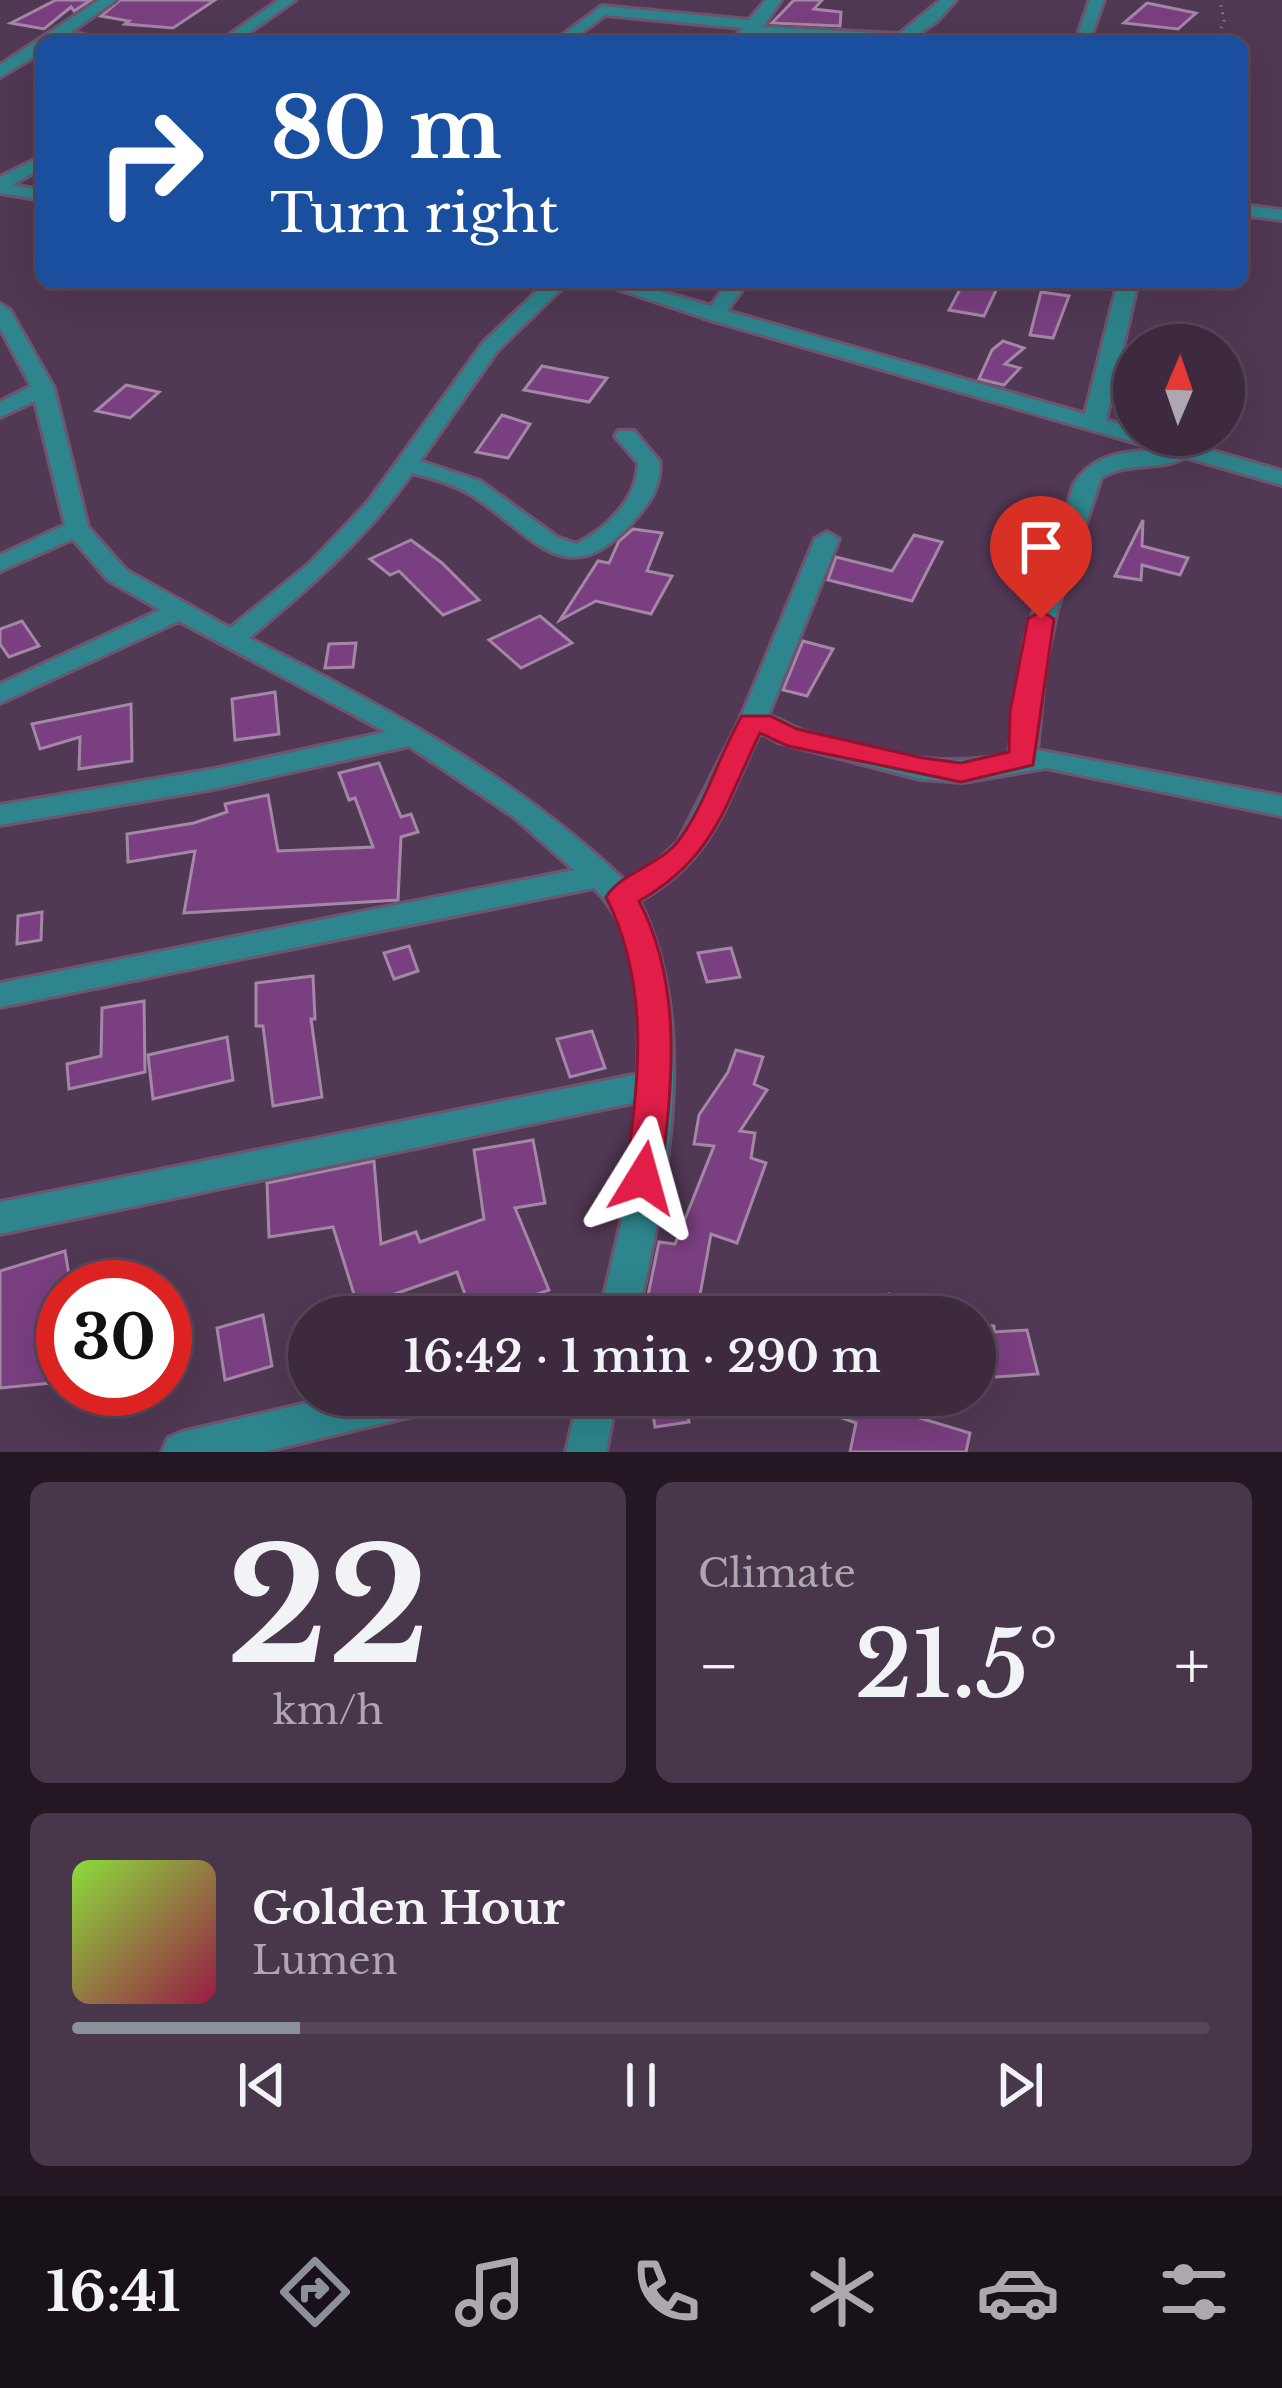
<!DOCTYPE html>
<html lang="en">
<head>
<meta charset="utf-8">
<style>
	:root { --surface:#3d2a3f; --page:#48364a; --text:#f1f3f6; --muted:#ada7b0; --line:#564659; --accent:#8c9099 }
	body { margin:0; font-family:"Libre Baskerville",serif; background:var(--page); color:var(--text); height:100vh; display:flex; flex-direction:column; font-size:45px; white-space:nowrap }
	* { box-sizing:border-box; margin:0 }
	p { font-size:39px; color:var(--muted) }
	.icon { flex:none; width:66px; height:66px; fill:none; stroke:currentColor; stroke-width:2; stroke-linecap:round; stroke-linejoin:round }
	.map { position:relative; height:1452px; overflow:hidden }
	.sheet { display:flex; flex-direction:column; gap:30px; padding:30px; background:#221723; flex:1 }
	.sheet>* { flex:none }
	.banner { position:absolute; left:36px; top:36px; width:1212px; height:252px; border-radius:18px; box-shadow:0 12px 48px #0002,0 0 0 3px var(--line); background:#1a4fa0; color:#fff; overflow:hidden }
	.needle { width:78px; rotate:2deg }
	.fabs { position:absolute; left:1113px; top:324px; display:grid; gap:24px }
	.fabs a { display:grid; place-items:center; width:132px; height:132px; border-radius:50%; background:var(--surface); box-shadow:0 12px 48px #0002,0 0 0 3px var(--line); font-size:60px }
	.speed { position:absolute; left:36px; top:1260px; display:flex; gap:24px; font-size:60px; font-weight:700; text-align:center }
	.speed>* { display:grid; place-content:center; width:156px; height:156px; border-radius:50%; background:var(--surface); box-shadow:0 12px 48px #0002,0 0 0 3px var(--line); line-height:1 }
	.speed .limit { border:18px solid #d22; background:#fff; color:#111 }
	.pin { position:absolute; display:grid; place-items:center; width:102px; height:102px; color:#fff; margin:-123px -51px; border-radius:50% 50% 50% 0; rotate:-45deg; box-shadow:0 0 12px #0007 }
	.pin .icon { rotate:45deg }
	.me { position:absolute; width:132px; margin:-66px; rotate:8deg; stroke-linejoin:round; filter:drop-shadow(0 0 9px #0008) }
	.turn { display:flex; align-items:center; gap:42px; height:252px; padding:0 36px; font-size:54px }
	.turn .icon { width:156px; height:156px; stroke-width:2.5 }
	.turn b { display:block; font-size:84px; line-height:102px }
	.big { font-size:90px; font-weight:600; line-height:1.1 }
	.sheet .tile { flex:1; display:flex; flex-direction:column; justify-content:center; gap:18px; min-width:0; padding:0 42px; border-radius:18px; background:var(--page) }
	.sheet .dial { align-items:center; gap:0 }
	.dial b { font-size:156px; line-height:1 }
	.song { display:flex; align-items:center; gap:36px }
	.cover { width:144px; height:144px; border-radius:18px; background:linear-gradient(135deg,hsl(90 70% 55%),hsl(340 70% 35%)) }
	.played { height:12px; border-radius:6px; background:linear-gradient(90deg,var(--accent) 20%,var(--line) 20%) }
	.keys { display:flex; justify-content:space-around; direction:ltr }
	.heat { display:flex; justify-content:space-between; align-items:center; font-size:66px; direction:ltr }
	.sheet .tiles { flex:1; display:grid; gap:30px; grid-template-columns:1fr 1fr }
	.tile:last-child { grid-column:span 2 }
	.trip { position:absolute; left:288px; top:1296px; width:708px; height:120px; border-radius:60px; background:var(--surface); box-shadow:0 12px 48px #0002,0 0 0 3px var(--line); font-weight:600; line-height:120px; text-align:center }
	.tab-bar { display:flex; height:192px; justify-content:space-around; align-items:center; background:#181119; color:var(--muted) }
	.tab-bar .icon { width:84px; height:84px }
	.tab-bar .active { color:var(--accent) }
	.tab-bar b { font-size:54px; color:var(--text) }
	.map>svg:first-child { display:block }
	.building { fill:#7a3f80; stroke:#a487a6; stroke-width:3 }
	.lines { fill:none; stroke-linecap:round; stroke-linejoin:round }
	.minor-casing { stroke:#6d556f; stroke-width:6 }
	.path { stroke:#8d778f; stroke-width:3; stroke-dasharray:1.5 6; stroke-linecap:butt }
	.minor { fill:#2e858d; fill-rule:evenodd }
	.route { fill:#e11d48; stroke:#92132f; stroke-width:3 }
</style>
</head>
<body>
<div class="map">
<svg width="1282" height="1452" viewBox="0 0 1282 1452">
	<rect width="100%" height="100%" fill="#513854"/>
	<g class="building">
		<polygon points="56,0 91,0 74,11 71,7 44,29 11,23"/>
		<polygon points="120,0 215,0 173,28 125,24 129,21 101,16"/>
		<polygon points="794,0 822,0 814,9 841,12 840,26 772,23"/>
		<polygon points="1147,3 1196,13 1178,29 1124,23"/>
		<polygon points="964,282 1000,282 984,316 949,310"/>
		<polygon points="1041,292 1069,296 1053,338 1030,335"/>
		<polygon points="1003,341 1024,348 1005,364 1020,368 1004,385 979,379 992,350"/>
		<polygon points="542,366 557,369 607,378 589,402 524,390"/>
		<polygon points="126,385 159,392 130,418 96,411"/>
		<polygon points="502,415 530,424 508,458 476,452"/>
		<polygon points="1143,520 1142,546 1188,558 1180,575 1142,565 1141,580 1115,576"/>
		<polygon points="633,529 662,533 647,571 672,576 651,614 596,601 560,620 598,561 609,563 619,541"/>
		<polygon points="914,535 942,542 912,601 828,580 836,557 892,571"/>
		<polygon points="411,540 442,563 479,600 443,615 399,571 390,575 370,559"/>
		<polygon points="540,616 572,643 521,668 489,640"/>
		<polygon points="22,621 39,646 9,657 0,644 0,629"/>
		<polygon points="803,641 833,649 807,696 783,690"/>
		<polygon points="356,643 353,667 325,668 329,644"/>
		<polygon points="275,692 279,734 235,740 232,699"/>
		<polygon points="131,704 132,761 79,769 80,737 40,749 32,724"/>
		<polygon points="379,763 401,817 411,814 418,832 401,837 398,900 184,913 195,851 128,862 127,834 194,823 227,812 225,804 268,795 278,851 373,847 355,798 349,800 339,773"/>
		<polygon points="42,912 41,940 17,944 18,916"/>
		<polygon points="409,946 418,971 394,979 384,953"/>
		<polygon points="731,948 740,977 707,982 698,953"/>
		<polygon points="313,976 315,1019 311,1019 322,1097 273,1106 263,1026 256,1026 256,983"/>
		<polygon points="144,1001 145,1072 69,1089 67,1064 101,1056 102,1008"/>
		<polygon points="592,1031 605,1068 570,1077 557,1039"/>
		<polygon points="227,1037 233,1080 153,1099 148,1055"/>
		<polygon points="736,1050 763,1057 754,1084 767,1090 740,1131 755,1133 751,1158 766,1163 737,1243 711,1234 696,1317 645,1310 659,1242 675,1244 714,1146 694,1144 699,1115 728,1072"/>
		<polygon points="533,1140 545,1203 515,1208 549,1290 473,1317 457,1272 358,1307 333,1227 269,1237 267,1183 374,1161 381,1244 416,1232 420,1242 484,1219 474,1150"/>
		<polygon points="65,1251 71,1287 63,1287 63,1382 0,1388 0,1271"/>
		<polygon points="889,1294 955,1308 954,1317 886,1317"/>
		<polygon points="263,1315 272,1366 225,1380 217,1328"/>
		<polygon points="975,1324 994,1326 994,1332 1027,1330 1038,1374 995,1377 975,1371"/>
		<polygon points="650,1395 684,1395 689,1422 655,1427"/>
		<polygon points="843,1395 970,1433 966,1452 850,1452 856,1423 837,1416"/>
	</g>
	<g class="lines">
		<defs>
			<g id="minor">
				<polygon points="99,0 116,0 71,32 112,42 42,42 42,52 0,77 0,65"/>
				<polygon points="279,0 295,0 236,42 219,42"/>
				<polygon points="766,0 781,0 763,27 899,34 941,0 956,0 937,21 907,42 752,35 744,39 737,35 742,28 605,15 569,42 553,42 602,6 749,20"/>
				<polygon points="1090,0 1104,0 1093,31 1086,35 1079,31"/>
				<polygon points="42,156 42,168 12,185 42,190 42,200 0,193 0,177"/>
				<polygon points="1242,205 1282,210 1282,220 1242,215"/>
				<path d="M547 282H568L497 351 420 461 480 481 557 537 576 544C607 529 638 498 638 463L615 436 618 431H634L660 462C660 491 648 505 629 526 565 595 530 532 473 496 454 484 433 478 412 473 366 538 310 587 249 638 384 706 515 776 625 881L653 866 678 842 739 722 815 539 827 532 839 539 768 716C781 719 791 727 803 731 871 752 938 770 1009 754L1025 639 1074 484C1094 453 1127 451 1161 450L707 319 597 282H628L711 306 728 282H748L727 311 1085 414 1118 282H1138L1106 420 1134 428V435H1158L1282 471V485L1185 457C1161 472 1127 460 1101 478L1057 610 1045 668 1037 750 1282 796V816L1046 768 963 782 920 779 778 742 760 732C724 806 714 859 639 901 700 1021 667 1191 637 1317H599L621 1223 637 1102 0 1234V1202L638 1074C640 1012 642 933 594 888L0 1007V983L574 870 514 817 409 746 214 789 0 825V805L214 769 386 732 179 621 0 703V684L160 610 108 580 73 539 0 571V555L65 525 35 401 0 417V402L31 386 0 328V304L10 310 54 388 88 527 126 570 230 628 310 563 368 502 483 343Z"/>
				<polygon points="341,1395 440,1395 435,1408 421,1414 263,1452 162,1452 168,1438 182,1432"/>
				<polygon points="579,1395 617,1395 606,1452 566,1452"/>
			</g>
		</defs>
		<use href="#minor" class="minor-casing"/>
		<polyline class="path" points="1215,42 1224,21 1220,0"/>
		<use href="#minor" class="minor"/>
	</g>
	<path class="route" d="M1041 611 1054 619 1033 765 961 782 788 746 760 733C724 807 714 858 639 901 684 987 672 1085 661 1178L655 1189 643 1193 630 1189 625 1178C639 1083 651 986 606 897 620 874 656 866 675 845 703 812 719 754 742 716H770L797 729 923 758 961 763 1009 752 1010 712 1028 619Z"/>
</svg>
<div class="fabs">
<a><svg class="needle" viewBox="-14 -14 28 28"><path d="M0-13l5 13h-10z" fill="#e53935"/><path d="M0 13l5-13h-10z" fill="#ada7b0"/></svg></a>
</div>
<div class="speed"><div class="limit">30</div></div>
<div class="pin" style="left:1041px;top:619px;background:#d93025"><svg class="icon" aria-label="arrive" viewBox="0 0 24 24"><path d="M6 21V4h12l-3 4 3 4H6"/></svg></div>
<svg class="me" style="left:643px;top:1178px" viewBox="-20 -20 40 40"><path d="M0-17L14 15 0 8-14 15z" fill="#e11d48" stroke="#fff" stroke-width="4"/></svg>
<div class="trip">16:42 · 1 min · 290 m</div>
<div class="banner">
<div class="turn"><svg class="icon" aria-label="right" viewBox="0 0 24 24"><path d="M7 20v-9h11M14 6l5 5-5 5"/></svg><div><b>80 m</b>Turn right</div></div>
</div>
</div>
<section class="sheet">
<div class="tiles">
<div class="tile dial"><b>22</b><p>km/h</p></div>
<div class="tile"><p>Climate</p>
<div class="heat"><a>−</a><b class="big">21.5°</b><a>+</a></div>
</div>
<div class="tile">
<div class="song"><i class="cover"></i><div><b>Golden Hour</b><p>Lumen</p></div></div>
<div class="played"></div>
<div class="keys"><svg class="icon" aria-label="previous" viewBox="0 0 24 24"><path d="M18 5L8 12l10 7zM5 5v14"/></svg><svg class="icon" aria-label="pause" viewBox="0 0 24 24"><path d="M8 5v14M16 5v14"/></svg><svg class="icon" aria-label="next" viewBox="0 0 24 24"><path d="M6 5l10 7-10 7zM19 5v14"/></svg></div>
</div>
</div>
</section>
<nav class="tab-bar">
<b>16:41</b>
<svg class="icon active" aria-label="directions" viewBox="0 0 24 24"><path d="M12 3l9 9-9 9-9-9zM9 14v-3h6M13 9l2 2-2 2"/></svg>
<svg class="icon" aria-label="music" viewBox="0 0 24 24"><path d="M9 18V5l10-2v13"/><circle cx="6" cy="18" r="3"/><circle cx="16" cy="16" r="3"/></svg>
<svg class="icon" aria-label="phone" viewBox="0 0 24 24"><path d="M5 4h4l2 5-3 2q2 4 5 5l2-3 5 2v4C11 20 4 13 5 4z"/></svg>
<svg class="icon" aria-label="climate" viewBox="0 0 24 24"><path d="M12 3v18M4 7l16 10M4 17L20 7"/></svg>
<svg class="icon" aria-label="car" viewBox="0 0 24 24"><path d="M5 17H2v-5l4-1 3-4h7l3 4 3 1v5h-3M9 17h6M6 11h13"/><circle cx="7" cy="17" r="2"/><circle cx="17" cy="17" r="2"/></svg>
<svg class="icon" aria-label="filters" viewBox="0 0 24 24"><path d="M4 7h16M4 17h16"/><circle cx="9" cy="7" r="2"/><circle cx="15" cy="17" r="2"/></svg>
</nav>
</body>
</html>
